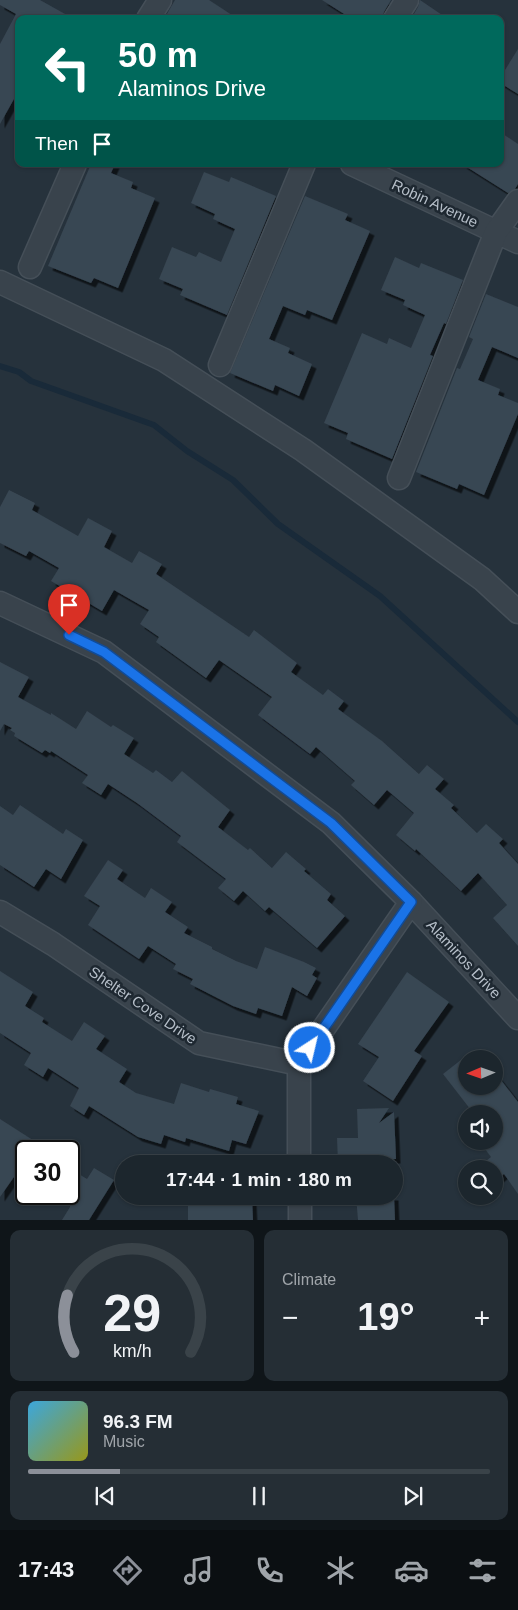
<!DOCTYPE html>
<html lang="en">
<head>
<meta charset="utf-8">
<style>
	:root { --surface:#1c262d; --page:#252e35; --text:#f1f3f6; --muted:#a0a5aa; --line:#3a4349; --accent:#8c9099 }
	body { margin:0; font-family:Arial,sans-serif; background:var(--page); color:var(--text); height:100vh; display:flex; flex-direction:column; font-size:19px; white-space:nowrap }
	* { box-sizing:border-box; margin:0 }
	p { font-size:16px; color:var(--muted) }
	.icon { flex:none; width:28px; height:28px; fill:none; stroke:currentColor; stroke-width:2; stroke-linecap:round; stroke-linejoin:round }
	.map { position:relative; height:1220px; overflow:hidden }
	.details { display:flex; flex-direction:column; gap:10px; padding:10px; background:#0f1519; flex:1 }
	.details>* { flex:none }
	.hud { position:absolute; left:15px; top:15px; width:489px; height:152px; border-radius:10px; box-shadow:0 1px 4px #0004,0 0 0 1px var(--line); background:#00695c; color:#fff; overflow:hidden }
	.needle { width:32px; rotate:268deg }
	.buttons { position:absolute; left:458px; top:1050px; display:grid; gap:10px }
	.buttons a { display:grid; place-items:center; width:45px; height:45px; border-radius:50%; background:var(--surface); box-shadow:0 1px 4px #0004,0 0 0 1px var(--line); font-size:25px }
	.speed { position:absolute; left:15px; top:1140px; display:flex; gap:10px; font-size:25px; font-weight:700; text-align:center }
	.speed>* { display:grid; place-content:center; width:65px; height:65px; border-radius:50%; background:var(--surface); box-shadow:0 1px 4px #0004,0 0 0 1px var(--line); line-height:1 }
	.speed .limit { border:2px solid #111; border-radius:8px; background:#fff; color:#111 }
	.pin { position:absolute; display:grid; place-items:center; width:42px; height:42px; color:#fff; margin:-51px -21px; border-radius:50% 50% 50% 0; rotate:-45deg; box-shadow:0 0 5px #0007 }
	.pin .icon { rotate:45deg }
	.me { position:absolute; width:55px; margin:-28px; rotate:35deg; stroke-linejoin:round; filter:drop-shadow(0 0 4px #0008) }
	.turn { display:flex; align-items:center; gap:18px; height:105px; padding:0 20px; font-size:22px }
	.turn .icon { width:65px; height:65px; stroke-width:2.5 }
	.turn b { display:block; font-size:35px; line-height:42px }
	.then { display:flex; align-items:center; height:48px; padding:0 20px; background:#0003; gap:10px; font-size:19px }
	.big { font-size:38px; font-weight:700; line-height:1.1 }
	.details .card { flex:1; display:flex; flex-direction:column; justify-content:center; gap:8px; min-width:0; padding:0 18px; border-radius:10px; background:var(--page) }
	.details .dial { align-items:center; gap:0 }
	.dial svg { height:130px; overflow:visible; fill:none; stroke:var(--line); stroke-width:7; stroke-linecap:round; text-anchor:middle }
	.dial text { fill:var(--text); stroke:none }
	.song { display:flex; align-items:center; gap:15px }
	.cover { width:60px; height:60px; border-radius:8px; background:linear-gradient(135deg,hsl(200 70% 55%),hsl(60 70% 35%)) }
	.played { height:5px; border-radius:2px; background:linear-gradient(90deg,var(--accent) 20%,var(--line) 20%) }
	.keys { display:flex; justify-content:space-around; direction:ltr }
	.heat { display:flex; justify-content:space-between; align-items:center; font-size:28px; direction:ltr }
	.details .tiles { flex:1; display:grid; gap:10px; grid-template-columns:1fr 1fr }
	.card:last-child { grid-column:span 2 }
	.trip { position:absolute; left:115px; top:1155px; width:288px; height:50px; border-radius:25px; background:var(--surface); box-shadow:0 1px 4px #0004,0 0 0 1px var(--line); font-weight:700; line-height:50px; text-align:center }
	.menu { display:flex; height:80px; justify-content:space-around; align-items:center; background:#0b0f12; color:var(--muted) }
	.menu .icon { width:35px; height:35px }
	.menu .selected { color:var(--accent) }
	.menu b { font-size:22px; color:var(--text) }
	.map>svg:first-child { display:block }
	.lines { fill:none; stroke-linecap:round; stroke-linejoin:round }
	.stream { stroke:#192a39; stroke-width:6 }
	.building { fill:#384652; filter:url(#shadow) }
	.minor-casing { stroke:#454f58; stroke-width:25 }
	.minor { stroke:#39434c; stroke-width:22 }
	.route-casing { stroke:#114b97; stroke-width:12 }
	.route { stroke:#1a73e8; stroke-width:9 }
	.labels { text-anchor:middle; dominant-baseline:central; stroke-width:5; stroke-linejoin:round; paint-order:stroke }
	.street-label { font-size:15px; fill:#b5bec8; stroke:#1e2831 }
</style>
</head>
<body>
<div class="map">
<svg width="518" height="1220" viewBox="0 0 518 1220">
	<defs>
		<filter id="shadow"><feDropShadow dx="4.5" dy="4.5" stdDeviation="0" flood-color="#0009"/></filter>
	</defs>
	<rect width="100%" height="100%" fill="#26323c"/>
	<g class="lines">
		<polyline class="stream" points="0,366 19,372 31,381 154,425 187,451 233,480 278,524 380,596 518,722"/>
	</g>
	<g class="building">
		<polygon points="0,0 40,0 74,19 19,19 19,90 0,124 0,44 16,14 0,5"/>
		<polygon points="175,0 209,0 238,19 164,19"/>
		<polygon points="322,0 391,0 384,12 382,19 352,19"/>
		<polygon points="420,0 448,19 411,19 418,7"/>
		<polygon points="518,49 518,94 500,83 500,78"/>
		<polygon points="500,132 518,144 518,184 515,189 508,193 462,164 500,164"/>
		<polygon points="91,164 115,164 111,173 133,182 131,188 155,198 118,288 94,278 91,283 48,266"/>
		<polygon points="204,172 229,182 231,177 276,196 227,315 180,295 183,289 159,279 172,247 196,257 199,252 221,262 235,229 213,219 215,214 191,203"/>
		<polygon points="305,196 348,214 345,220 370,231 332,320 307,310 305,315 283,306 269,339 290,348 288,353 312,364 299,396 275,385 273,391 230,373"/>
		<polygon points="395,257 419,268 421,263 463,280 446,324 444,323 430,355 433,356 392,459 346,439 348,433 324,423 362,333 387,344 389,338 411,348 425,315 403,305 405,300 381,290"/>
		<polygon points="486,294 518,307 518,358 492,347 478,380 500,389 498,395 518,403 518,414 484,495 459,484 457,489 416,472 457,368 460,369 473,339 469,337"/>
		<polygon points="9,490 35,503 32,510 78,536 88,518 112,531 104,547 132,563 139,551 162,564 156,574 249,637 254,630 297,663 291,672 323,695 328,689 344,701 338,709 382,741 419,774 427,765 444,779 435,789 454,805 451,808 477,833 486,824 503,839 499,843 518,864 518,946 493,918 507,905 478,873 461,891 416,849 415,851 396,835 414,813 387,790 374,805 351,785 355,781 316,747 310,754 258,715 272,697 219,660 206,678 156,642 159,637 140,624 149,610 114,590 102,611 51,581 59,568 29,551 26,556 0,543 0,507"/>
		<polygon points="0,662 29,677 18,697 51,715 51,713 76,729 87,711 111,727 113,725 134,738 124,754 153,773 156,770 172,782 182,771 230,810 218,827 248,850 250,848 272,868 286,852 306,869 304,871 331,894 327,900 345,916 317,948 269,907 265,911 243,891 234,901 218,888 226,879 177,842 181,836 137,803 108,784 101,795 82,783 88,775 51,751 50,753 45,750 42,753 14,736 15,733 10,730 12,728 4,724 0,731"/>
		<polygon points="20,805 63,834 66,829 83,840 61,879 46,869 34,887 0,865 0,806 13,815"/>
		<polygon points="108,860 123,870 117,879 145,898 151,888 172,902 165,912 188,927 184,933 212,947 212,949 236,961 257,969 265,947 304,962 316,968 312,975 317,978 307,996 292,987 282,1016 258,1008 256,1014 233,1006 190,984 193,979 173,969 176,964 148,946 139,959 88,925 100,906 84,896"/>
		<polygon points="0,971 33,992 25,1006 44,1018 42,1022 72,1041 84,1022 105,1036 96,1049 127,1069 119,1082 136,1093 174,1104 181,1083 209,1092 210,1089 238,1097 236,1104 259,1111 246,1144 232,1140 229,1151 186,1138 185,1142 164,1135 161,1144 138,1137 89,1106 84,1115 70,1106 79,1088 48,1068 43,1077 24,1065 31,1053 0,1033"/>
		<polygon points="407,972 449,1002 414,1051 422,1056 393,1101 363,1081 379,1057 358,1044"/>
		<polygon points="471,1052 476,1059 466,1059 466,1086 494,1086 494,1071 518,1102 518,1194 504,1174 494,1182 494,1169 476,1169 491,1157 479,1141 495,1141 494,1139 494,1114 474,1114 443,1074"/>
		<polygon points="389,1108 379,1123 394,1112 396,1159 338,1163 337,1138 358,1138 357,1109"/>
		<polygon points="0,1119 50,1151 26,1151 26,1180 16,1174 0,1197"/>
		<polygon points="69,1168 87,1179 94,1168 114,1180 89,1220 62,1220 70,1207"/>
		<polygon points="195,1196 237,1196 237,1200 252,1199 253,1220 188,1220 188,1203 195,1203"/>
		<polygon points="356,1196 394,1196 395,1220 358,1220"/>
	</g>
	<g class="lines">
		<defs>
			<g id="minor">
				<polyline points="148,19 160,0"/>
				<polyline points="395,19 407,0"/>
				<polyline points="352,164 518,242"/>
				<polyline points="30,267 75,164"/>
				<polyline points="0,282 164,360 303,450 482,579 518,612"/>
				<polyline points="220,365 304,164"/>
				<polyline points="399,478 496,232 518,201"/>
				<polyline points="0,603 104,652 331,823 411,902 518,1018"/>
				<polyline points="0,912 53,944 199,1043 299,1064"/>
				<polyline points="299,1164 299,1064 411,902"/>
				<polyline points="300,1196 300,1220"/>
			</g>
		</defs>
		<use href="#minor" class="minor-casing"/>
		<use href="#minor" class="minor"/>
	</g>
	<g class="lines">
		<defs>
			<polyline id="route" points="69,635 104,652 331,823 411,902 310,1048"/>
		</defs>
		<use href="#route" class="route-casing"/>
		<use href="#route" class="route"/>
	</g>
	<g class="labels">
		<g class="street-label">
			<text transform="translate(435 203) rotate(25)">Robin Avenue</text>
			<text transform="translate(464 959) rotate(47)">Alaminos Drive</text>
			<text transform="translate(143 1005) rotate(34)">Shelter Cove Drive</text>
		</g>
	</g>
</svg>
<div class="buttons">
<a><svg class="needle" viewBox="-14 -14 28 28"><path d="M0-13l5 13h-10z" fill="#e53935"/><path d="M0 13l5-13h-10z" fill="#a0a5aa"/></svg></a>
<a><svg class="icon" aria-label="sound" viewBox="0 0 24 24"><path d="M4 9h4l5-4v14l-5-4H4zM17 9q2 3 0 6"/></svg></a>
<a><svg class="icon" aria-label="search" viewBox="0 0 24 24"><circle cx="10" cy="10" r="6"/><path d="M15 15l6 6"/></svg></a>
</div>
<div class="speed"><div class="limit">30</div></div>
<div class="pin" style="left:69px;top:635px;background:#d93025"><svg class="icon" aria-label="arrive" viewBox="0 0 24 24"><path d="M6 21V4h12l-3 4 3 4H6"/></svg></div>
<svg class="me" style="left:310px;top:1048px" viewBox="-20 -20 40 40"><circle r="17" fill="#1a73e8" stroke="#fff" stroke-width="3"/><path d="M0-11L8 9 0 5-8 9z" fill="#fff"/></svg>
<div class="trip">17:44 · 1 min · 180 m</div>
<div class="hud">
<div class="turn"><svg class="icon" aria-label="left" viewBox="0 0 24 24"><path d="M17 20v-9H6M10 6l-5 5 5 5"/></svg><div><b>50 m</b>Alaminos Drive</div></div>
<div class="then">Then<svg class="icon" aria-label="arrive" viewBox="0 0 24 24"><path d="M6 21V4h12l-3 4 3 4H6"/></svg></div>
</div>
</div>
<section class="details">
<div class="tiles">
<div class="card dial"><svg viewBox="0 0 100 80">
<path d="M14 69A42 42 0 1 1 86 69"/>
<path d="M14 69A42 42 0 0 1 10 34" stroke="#8c9099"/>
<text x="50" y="56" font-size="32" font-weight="700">29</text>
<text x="50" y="72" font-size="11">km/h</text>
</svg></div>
<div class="card"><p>Climate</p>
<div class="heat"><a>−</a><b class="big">19°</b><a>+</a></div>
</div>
<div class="card">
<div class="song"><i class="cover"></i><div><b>96.3 FM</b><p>Music</p></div></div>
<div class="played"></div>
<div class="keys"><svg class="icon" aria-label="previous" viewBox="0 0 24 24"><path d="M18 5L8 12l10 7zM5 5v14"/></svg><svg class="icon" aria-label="pause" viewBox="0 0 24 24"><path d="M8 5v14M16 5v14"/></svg><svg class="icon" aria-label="next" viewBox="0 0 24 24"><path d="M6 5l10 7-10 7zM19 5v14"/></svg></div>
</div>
</div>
</section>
<nav class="menu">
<b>17:43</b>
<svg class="icon selected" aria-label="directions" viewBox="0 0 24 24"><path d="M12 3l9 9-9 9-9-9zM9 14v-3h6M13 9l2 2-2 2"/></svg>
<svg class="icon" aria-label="music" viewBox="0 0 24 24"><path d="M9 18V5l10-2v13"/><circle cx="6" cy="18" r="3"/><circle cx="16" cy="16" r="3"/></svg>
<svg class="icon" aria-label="phone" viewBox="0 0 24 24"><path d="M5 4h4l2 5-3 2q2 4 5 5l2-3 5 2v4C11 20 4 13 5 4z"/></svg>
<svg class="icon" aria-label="climate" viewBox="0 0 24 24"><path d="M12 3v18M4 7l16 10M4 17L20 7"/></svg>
<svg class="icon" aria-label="car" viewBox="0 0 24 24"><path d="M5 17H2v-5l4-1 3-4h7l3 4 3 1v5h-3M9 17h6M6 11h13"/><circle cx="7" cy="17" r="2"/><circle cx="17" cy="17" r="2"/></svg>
<svg class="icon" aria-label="filters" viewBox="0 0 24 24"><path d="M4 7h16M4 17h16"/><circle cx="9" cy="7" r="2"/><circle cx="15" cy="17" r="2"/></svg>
</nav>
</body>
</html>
